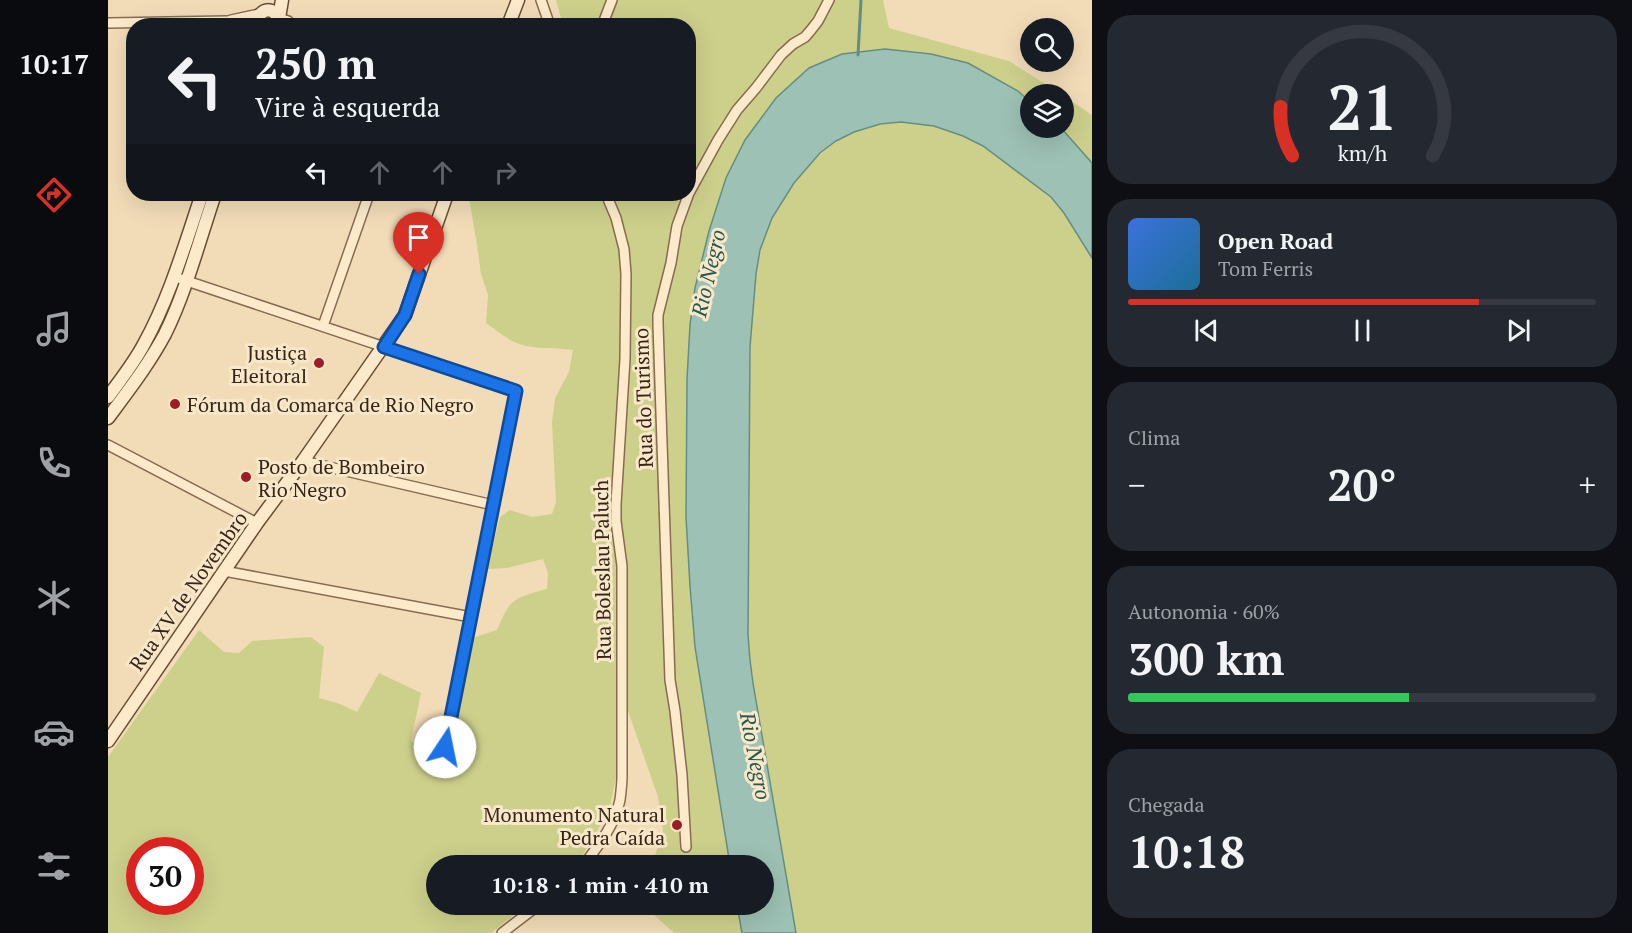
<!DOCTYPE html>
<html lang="pt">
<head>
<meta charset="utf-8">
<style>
	:root { --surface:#171b24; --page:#242831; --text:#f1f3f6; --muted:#9ea1a6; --line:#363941; --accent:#d93025 }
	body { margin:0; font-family:"PT Serif",serif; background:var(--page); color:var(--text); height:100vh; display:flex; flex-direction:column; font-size:22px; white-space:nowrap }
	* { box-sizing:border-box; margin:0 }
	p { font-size:20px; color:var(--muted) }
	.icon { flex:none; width:33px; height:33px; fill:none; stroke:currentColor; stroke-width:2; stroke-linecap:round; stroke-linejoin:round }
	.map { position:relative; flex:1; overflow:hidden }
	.side { display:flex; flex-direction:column; gap:15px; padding:15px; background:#0d0f14; width:540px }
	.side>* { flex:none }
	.banner { position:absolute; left:18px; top:18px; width:570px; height:183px; border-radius:24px; box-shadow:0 6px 24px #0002; background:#171b24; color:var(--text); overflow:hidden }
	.tools { position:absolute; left:912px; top:18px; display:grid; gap:12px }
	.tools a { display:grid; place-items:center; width:54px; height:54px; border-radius:50%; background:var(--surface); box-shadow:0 6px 24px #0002; font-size:30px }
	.speed { position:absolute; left:18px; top:837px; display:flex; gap:12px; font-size:30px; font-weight:700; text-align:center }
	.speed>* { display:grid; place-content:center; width:78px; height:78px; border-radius:50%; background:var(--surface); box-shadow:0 6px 24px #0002; line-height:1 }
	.speed .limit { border:9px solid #d22; background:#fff; color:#111 }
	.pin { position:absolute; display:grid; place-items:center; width:51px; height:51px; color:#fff; margin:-62px -26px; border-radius:50% 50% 50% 0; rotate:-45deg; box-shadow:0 0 6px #0007 }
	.pin .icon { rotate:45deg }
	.me { position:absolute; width:66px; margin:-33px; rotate:11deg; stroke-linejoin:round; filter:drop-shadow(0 0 4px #0008) }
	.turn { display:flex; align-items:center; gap:21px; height:126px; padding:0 30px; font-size:27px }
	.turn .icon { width:78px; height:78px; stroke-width:2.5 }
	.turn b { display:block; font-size:42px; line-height:51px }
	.lanes { display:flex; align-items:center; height:57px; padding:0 30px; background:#0003; justify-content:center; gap:30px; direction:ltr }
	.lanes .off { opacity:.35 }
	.big { font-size:45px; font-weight:700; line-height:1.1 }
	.side .widget { flex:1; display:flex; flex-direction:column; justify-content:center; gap:9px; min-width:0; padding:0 21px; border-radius:24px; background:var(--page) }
	.side .dial { align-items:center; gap:0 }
	.dial svg { height:156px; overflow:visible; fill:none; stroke:var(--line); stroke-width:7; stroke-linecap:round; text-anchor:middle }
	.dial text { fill:var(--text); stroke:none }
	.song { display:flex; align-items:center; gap:18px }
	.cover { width:72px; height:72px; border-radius:9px; background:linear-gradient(135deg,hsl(220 70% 55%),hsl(200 70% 35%)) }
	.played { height:6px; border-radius:3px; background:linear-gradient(90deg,var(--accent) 75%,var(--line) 75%) }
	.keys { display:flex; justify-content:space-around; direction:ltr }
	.heat { display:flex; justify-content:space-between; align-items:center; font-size:33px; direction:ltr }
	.charge { height:9px; border-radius:4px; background:linear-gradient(90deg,#34c759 60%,var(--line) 0) }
	.trip { position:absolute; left:318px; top:855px; width:348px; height:60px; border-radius:30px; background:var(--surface); box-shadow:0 6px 24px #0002; font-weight:700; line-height:60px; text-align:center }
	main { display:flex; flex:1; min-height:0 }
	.tabs { display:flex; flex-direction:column; width:108px; justify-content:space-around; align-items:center; background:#090b0e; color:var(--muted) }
	.tabs .icon { width:42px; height:42px }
	.tabs .on { color:var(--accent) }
	.tabs b { font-size:27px; color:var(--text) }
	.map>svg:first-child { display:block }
	.green { fill:#cdd08b; fill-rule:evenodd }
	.water { fill:#9dc1b4; stroke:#658e81; stroke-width:1.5 }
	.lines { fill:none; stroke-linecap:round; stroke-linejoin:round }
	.stream { stroke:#658e81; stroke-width:3 }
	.street-casing { stroke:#886b52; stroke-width:12 }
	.secondary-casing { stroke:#6a4c35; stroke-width:15 }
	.street { stroke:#fceacb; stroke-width:9 }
	.secondary { stroke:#fceacb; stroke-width:12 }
	.route-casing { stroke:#114b97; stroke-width:15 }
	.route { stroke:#1a73e8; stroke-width:10 }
	.poi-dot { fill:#9d1c26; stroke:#f8e7c8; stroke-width:2 }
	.labels { text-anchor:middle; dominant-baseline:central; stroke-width:6; stroke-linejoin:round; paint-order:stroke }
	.poi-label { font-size:20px; fill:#362518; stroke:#f8e7c8; text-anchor:end }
	.street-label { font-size:20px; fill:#362518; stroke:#f8e7c8 }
	.water-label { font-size:21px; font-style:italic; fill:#265750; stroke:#f8e7c8 }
</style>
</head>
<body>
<main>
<nav class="tabs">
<b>10:17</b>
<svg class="icon on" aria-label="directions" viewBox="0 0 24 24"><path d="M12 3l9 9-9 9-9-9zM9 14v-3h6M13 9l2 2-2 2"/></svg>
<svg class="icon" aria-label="music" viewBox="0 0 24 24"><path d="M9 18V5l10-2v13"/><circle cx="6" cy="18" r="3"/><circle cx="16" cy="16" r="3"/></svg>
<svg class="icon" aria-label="phone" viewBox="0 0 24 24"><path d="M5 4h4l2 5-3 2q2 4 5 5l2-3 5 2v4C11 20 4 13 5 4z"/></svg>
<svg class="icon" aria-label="climate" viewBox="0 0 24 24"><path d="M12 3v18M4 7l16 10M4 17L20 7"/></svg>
<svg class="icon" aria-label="car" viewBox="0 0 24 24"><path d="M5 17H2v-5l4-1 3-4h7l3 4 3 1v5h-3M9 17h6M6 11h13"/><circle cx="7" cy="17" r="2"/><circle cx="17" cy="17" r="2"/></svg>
<svg class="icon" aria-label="filters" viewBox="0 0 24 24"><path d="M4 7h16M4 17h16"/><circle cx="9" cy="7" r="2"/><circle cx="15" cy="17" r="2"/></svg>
</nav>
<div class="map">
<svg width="984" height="933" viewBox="0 0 984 933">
	<rect width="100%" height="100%" fill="#f2dcb8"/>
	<g class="green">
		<path d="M448 0H775L781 28 901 61 953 94H922V102L910 91 823 54 601 231 587 288 582 325 579 379 578 517 582 586 587 647 622 865H544L555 831 550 797 519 708 509 772 501 811 471 861 466 866H328V904L418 905 383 933H0V757L91 630 116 652 131 653 144 641 203 637 216 647 211 698 232 704 249 712 271 673 313 693 303 741 342 755 364 638 389 630C402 598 406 598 439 589L440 573 435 559 399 568 380 569 383 553 392 517 402 510 424 517 444 514 448 502 444 423 447 398 461 372 465 350C447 347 428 350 411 344 400 340 388 330 378 323L380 295 373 274 369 245 361 197 364 194H580V26L455 25ZM32 850H82V902H32Z"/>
		<polygon points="956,96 984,115 984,163 952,128 956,128"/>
		<path d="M793 122 826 126 855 136 875 146 943 197 956 213 984 258V933H688L642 660 640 635C641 569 641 504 642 438 642 390 641 341 646 292 649 267 653 241 664 217 673 200 685 184 698 169 727 137 751 126 793 122Z"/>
		<polygon points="535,905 629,905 634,933 566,933"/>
	</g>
	<polygon class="water" points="777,49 823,54 860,63 910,91 922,102 922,128 952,128 954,129 984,163 984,258 956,213 943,197 875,146 855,136 826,126 793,122 772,124 746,132 728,141 712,153 686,183 664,218 652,250 648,274 642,347 640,635 642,660 645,683 688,933 634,933 629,905 656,904 656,866 622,865 587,647 582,586 578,517 579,379 582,325 587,288 601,231 618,178 637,140 668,98 701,68 734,54"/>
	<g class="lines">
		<polyline class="stream" points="750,55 753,0"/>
		<defs>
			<g id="street">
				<polyline points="433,0 442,26"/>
				<polyline points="171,18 180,21 185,26"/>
				<polyline points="123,20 151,14"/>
				<polyline points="0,23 120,21 144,26"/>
				<polyline points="494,26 504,0"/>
				<polyline points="73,279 408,391 337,747"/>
				<polyline points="215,326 261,194"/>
				<polyline points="0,445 149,523"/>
				<polyline points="195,461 385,505"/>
				<polyline points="116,571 363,617"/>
				<polyline points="578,847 574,775 567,711 562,680 550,324 550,315 563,263 569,226 581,193 610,140 629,110 648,88 673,55 685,44 697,37 703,30 710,21 721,0"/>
				<path d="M475 866C490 846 507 825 512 800 513 792 514 784 514 776V566L508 521V504L517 359 518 274 516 249 508 218 498 194"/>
				<polyline points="394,933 432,904"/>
			</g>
			<g id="secondary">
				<polyline points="171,18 174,0"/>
				<path d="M148 26C150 5 171 5 171 26"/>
				<polyline points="400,26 410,0"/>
				<path d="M0 397C13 379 26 363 36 344 62 297 77 244 94 194"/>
				<path d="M0 418C20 391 41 364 57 334 78 292 92 238 107 194"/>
				<polyline points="0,741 149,523 195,461 297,315 339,194"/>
			</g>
		</defs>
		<use href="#street" class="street-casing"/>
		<use href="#secondary" class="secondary-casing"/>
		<use href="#street" class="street"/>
		<use href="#secondary" class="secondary"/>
	</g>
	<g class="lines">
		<defs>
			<polyline id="route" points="311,274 297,315 276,347 408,391 337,747"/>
		</defs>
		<use href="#route" class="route-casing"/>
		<use href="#route" class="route"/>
	</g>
	<g class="poi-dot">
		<circle cx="211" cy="363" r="6"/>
		<circle cx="67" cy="404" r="6"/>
		<circle cx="138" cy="477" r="6"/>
		<circle cx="569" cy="825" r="6"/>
	</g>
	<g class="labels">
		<g class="poi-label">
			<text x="199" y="352">Justiça<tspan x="199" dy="23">Eleitoral</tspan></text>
			<text x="79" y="404" text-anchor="start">Fórum da Comarca de Rio Negro</text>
			<text x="150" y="466" text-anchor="start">Posto de Bombeiro<tspan x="150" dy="23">Rio Negro</tspan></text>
			<text x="557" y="814">Monumento Natural<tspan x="557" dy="23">Pedra Caída</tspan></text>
		</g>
		<g class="street-label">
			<text transform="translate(535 398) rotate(-92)">Rua do Turismo</text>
			<text transform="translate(494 570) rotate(-91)">Rua Boleslau Paluch</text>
			<text transform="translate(80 591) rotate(-55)">Rua XV de Novembro</text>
		</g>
		<g class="water-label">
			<text transform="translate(600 273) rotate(-77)">Rio Negro</text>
			<text transform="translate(648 756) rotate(79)">Rio Negro</text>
		</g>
	</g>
</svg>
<div class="tools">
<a><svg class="icon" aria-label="search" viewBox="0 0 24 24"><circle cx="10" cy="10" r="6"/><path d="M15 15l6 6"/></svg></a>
<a><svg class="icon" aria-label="layers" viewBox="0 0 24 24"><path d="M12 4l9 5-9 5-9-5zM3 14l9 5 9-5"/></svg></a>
</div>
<div class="speed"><div class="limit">30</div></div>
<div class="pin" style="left:311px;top:274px;background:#d93025"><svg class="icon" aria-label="arrive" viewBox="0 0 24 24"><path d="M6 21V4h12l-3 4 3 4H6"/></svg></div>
<svg class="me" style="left:337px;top:747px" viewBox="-20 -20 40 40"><circle r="19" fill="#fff"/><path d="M0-13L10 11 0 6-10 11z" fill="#1a73e8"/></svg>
<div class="trip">10:18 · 1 min · 410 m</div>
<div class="banner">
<div class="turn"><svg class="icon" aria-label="left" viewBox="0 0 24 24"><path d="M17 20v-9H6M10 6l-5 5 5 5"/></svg><div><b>250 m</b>Vire à esquerda</div></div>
<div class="lanes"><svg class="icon" aria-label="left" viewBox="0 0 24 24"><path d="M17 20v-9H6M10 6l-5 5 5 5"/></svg><svg class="icon off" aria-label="ahead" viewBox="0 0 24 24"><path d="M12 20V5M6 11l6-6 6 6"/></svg><svg class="icon off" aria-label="ahead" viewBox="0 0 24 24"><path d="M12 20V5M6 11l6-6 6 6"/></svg><svg class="icon off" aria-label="right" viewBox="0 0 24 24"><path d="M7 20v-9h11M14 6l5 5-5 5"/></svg></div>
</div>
</div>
<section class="side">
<div class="widget dial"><svg viewBox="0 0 100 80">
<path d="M14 69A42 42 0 1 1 86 69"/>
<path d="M14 69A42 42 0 0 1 8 44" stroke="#d93025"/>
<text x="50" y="56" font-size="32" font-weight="700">21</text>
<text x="50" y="72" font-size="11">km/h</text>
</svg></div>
<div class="widget">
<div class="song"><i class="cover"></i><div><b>Open Road</b><p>Tom Ferris</p></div></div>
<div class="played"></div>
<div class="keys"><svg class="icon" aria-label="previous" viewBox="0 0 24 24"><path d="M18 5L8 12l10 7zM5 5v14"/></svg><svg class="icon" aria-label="pause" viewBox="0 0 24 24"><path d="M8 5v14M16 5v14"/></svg><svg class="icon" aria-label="next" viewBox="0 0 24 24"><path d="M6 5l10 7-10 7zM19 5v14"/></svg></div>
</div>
<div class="widget"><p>Clima</p>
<div class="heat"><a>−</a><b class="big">20°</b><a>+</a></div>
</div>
<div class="widget"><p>Autonomia · 60%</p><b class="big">300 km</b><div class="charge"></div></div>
<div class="widget"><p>Chegada</p><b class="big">10:18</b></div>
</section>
</main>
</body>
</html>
